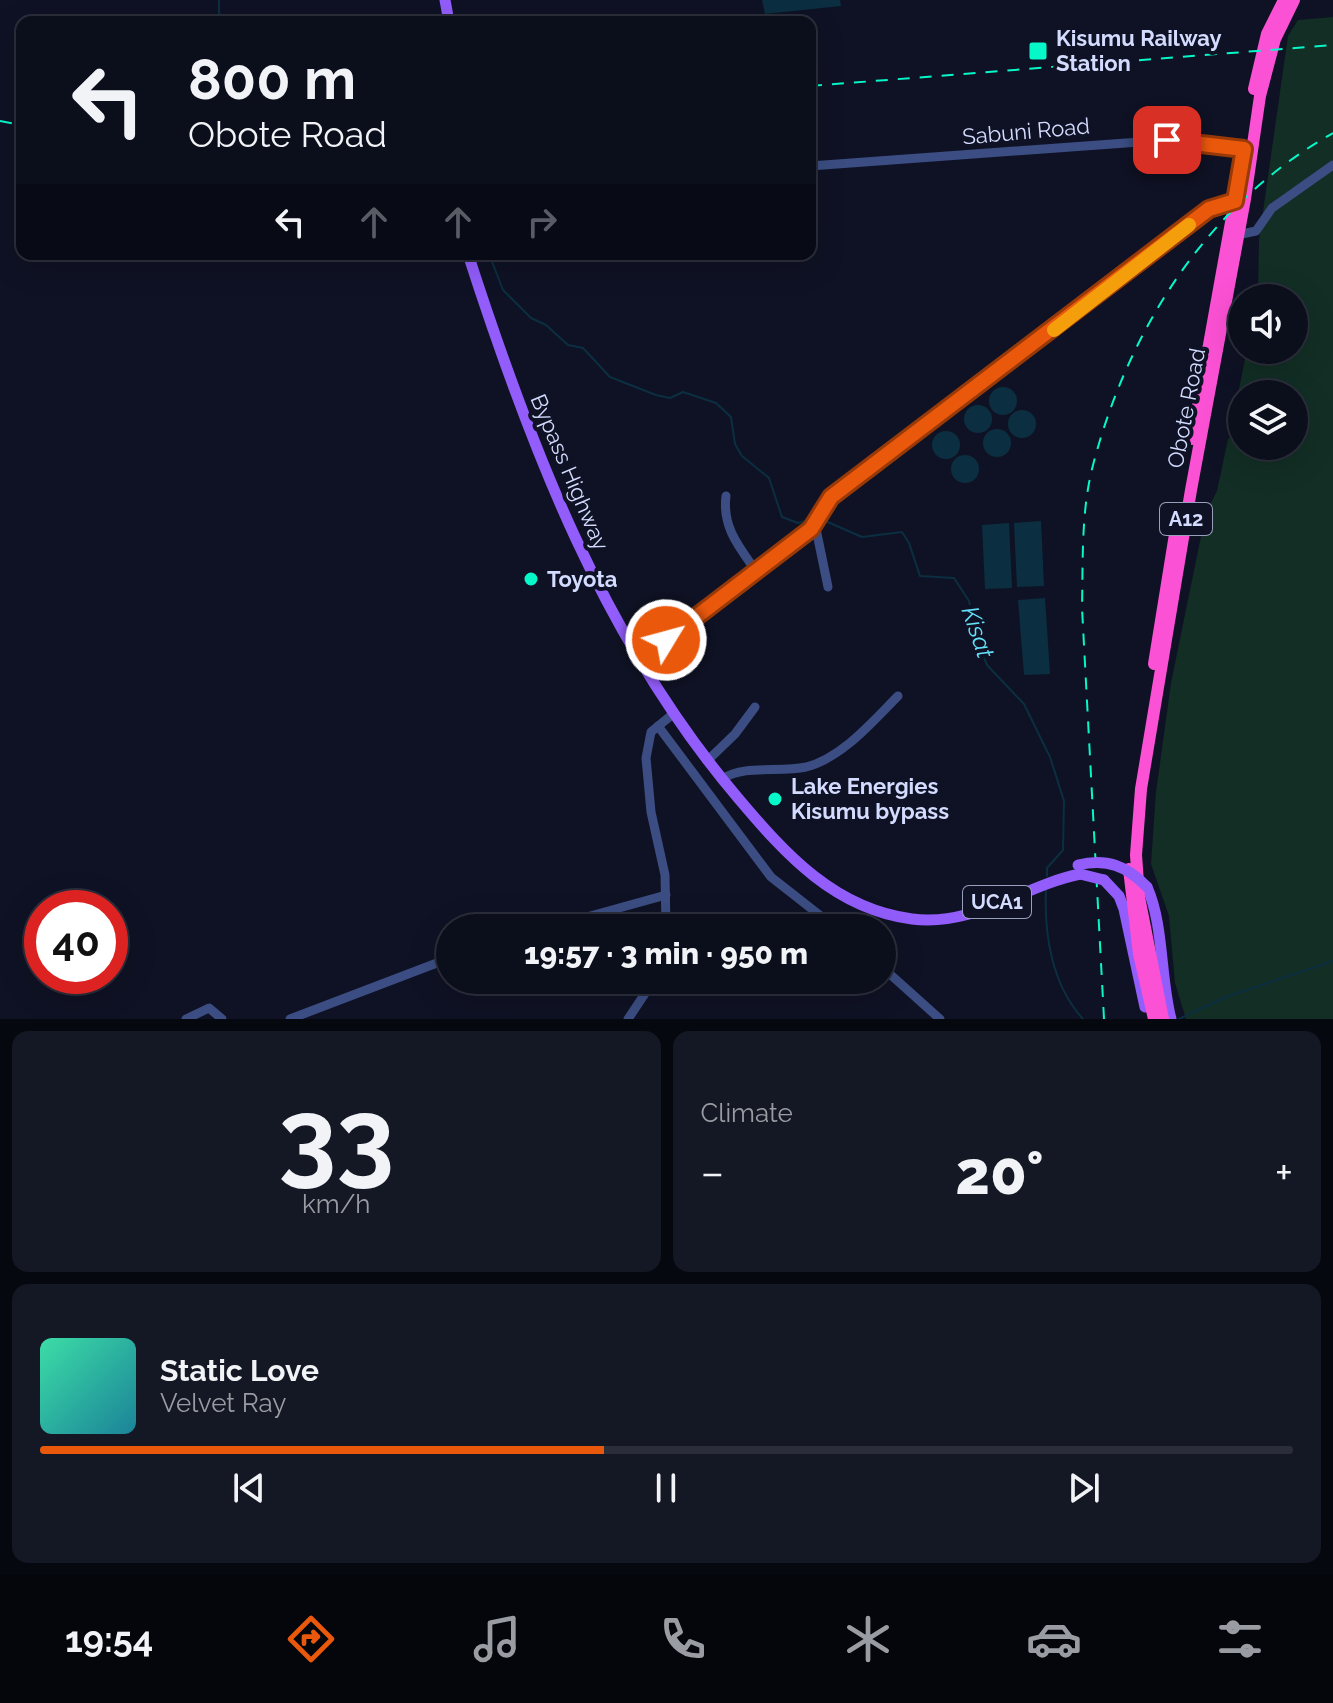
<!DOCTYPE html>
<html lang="en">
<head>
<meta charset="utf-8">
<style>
	:root { --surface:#0b0e1b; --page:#141724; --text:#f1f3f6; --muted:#9a9ca3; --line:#2b2e3a; --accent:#ea580c }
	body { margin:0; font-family:Raleway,sans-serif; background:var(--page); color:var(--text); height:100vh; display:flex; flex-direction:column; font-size:30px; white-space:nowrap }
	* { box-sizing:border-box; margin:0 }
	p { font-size:26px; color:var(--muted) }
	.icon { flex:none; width:44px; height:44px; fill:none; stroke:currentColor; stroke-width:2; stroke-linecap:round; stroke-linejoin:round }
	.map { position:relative; height:1019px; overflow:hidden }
	.side { display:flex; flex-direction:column; gap:12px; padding:12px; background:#06080f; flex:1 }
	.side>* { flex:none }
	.hud { position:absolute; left:16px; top:16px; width:800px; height:244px; border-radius:16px; box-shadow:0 8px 32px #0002,0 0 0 2px var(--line); background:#0b0e1b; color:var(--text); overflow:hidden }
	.tools { position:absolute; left:1228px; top:284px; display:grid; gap:16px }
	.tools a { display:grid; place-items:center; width:80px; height:80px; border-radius:50%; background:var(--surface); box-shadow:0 8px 32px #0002,0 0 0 2px var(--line); font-size:40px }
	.speed { position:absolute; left:24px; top:890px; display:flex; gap:16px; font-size:40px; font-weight:700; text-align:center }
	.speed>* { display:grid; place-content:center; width:104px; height:104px; border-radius:50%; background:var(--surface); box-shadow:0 8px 32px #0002,0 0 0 2px var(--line); line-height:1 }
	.speed .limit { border:12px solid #d22; background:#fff; color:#111 }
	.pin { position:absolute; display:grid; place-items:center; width:68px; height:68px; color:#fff; margin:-34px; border-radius:16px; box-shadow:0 4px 12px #0006 }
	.me { position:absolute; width:88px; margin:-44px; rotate:53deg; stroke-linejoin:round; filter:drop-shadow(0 0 6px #0008) }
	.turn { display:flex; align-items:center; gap:28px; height:168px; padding:0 40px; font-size:36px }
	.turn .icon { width:104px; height:104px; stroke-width:2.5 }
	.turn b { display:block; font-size:56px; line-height:68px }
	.lanes { display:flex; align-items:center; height:76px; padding:0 40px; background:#0003; justify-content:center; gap:40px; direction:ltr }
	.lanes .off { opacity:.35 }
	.big { font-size:60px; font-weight:800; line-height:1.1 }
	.side .tile { flex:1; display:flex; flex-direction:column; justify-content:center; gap:12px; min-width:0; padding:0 28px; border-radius:16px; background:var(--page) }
	.side .dial { align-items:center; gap:0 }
	.dial b { font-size:104px; line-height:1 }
	.song { display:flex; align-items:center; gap:24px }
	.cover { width:96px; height:96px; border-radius:12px; background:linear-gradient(135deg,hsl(160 70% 55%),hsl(190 70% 35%)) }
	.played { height:8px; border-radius:4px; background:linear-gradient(90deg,var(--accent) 45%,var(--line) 45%) }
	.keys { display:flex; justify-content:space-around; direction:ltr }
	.heat { display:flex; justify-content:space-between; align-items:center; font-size:44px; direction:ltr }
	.side .tiles { flex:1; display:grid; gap:12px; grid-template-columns:1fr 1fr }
	.tile:last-child { grid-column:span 2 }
	.trip { position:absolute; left:436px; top:914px; width:460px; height:80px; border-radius:40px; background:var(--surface); box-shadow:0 8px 32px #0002,0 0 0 2px var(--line); font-weight:800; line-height:80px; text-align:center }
	.tabs { display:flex; height:128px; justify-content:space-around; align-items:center; background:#04060b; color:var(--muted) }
	.tabs .icon { width:56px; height:56px }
	.tabs .on { color:var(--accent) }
	.tabs b { font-size:36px; color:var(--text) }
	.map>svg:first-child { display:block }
	.green { fill:#122e25 }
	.water { fill:#0b2f41 }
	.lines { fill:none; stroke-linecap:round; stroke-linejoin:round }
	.stream { stroke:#0b2f41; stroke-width:2 }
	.minor { stroke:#3b4d82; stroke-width:9 }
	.major { stroke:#925dfb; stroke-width:11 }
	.highway { stroke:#fb51d4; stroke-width:12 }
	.rail { stroke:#06f8c9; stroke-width:2; stroke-dasharray:12 10; stroke-linecap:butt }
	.major-bridge { stroke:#925dfb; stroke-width:11 }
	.route-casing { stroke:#983908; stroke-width:20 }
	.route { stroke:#ea580c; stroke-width:14 }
	.slow { stroke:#f59e0b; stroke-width:14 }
	.poi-dot { fill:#06f8c9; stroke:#0f1224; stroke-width:3 }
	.labels { text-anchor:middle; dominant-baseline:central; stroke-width:8; stroke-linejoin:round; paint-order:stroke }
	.shield { fill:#0f1224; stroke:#989fbd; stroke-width:2 }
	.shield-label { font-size:20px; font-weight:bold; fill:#d3dbfe }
	.poi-label { font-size:22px; font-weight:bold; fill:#d3dbfe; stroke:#0f1224; text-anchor:start }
	.street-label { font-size:22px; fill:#d3dbfe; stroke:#0f1224 }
	.water-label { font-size:24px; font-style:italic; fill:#64e2fc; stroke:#0f1224 }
</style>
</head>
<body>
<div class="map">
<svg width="1333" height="1019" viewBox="0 0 1333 1019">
	<rect width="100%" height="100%" fill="#0f1224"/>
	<polygon class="green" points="1333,17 1333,1019 1186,1019 1175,983 1169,916 1151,864 1156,792 1171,683 1206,512 1217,491 1228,439 1242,430 1242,446 1294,446 1294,394 1242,394 1242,417 1234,413 1247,350 1294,350 1294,298 1258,298 1259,240 1288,36 1298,20"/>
	<g class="water">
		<polygon points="762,0 840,0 841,6 765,14"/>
		<circle cx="1003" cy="401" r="14"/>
		<circle cx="978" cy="419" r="14"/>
		<circle cx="1022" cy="424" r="14"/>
		<circle cx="997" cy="443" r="14"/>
		<circle cx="946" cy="445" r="14"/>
		<circle cx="965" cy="469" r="14"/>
		<polygon points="1041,521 1044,586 1017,587 1014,523"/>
		<polygon points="1009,523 1012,588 985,589 982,525"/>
		<polygon points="1045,598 1050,674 1024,675 1018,600"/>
	</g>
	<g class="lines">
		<g class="stream">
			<polyline points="219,0 219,14 237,22"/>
			<polyline points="489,254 503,290 531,318 546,325 568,345 583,348 610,377 656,395 670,398 683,392 716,403 731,417 735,444 742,456 769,478 782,517 798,523 812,519"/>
			<polyline points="823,520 862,537 902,532 909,543 920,576 954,578 969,601 976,638 987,665 1024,704 1050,757 1064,801 1063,850 1047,868 1047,876"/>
			<path d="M1046 890C1044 935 1052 985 1083 1019"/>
			<polyline points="1179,1019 1223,998 1333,961"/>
		</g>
		<g class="minor">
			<polyline points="810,166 1167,140 1244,149"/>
			<polyline points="1237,235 1256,231 1272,208 1333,165"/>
			<path d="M726 496C722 527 739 547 756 571"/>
			<polyline points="815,524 828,587"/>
			<polyline points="637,658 811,529 831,497 1209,209 1238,200"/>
			<polyline points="658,726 771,877 836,928"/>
			<polyline points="707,761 735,734 755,707"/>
			<path d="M722 779C745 764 779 773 806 767 842 758 873 721 898 696"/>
			<polyline points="547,928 666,895"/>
			<polyline points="666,928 665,875 651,812 646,758 651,732 673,714"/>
			<polyline points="882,967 940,1019"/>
			<polyline points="186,1019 209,1008 222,1019"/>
			<polyline points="290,1019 450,958"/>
			<polyline points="628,1019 654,980"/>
		</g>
		<g class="major">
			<polyline points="445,0 449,22"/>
			<path d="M468 254C531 449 604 640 738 798 786 855 835 909 912 919 975 927 1022 886 1080 874"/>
			<polyline points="1104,880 1119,896 1124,909 1145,1007"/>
			<path d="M1147 887C1164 925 1160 977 1171 1019"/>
		</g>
		<g class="highway">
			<polyline points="1254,89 1267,34 1284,0"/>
			<polyline points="1192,439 1244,150"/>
			<polyline points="1154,664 1176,528"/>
			<polyline points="1129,869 1139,954 1154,1019"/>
			<polyline points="1163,1019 1139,897 1136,855 1141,789 1191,490 1245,199 1260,96 1275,39 1294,0"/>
		</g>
		<g class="rail">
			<polyline points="810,86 1333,45"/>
			<polyline points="0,121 22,125"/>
			<path d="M1104 1019 1082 608C1083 563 1081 514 1092 469 1127 331 1207 204 1333 133"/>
		</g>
		<g class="major-bridge">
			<path d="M1078 865C1107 858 1127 866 1147 887"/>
			<polyline points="1080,874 1104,880"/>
		</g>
	</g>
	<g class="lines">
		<defs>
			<polyline id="route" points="666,640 811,529 831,497 1209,209 1235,201 1244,149 1167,140"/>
		</defs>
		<use href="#route" class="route-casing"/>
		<use href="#route" class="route"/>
		<polyline class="slow" points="1054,330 1189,225"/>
	</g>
	<g class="poi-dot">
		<rect x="1028" y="41" width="20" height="20" rx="4"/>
		<circle cx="531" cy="579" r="8"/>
		<circle cx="775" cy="799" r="8"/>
	</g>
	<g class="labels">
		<g class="shield">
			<rect x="1160" y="503" width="52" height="32" rx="6"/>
			<rect x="963" y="886" width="68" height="32" rx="6"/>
		</g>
		<g class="shield-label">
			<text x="1186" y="519">A12</text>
			<text x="997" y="902">UCA1</text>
		</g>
		<g class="poi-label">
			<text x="1056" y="38">Kisumu Railway<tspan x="1056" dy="25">Station</tspan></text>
			<text x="547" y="579">Toyota</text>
			<text x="791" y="786">Lake Energies<tspan x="791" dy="25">Kisumu bypass</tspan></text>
		</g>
		<g class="street-label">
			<text transform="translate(1026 131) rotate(-5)">Sabuni Road</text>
			<text transform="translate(1186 408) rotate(-79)">Obote Road</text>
			<text transform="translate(570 472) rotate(67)">Bypass Highway</text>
		</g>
		<g class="water-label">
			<text transform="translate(978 632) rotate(71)">Kisat</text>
		</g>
	</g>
</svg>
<div class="tools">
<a><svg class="icon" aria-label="sound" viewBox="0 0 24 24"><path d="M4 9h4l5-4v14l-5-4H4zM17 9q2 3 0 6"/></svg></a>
<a><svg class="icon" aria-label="layers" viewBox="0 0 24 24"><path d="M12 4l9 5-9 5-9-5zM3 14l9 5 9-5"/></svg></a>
</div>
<div class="speed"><div class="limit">40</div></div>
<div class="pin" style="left:1167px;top:140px;background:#d93025"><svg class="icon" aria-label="arrive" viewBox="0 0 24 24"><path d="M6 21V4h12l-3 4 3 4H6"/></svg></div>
<svg class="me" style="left:666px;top:640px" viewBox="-20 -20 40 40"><circle r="17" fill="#ea580c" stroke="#fff" stroke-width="3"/><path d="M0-11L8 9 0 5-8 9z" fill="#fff"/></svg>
<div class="trip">19:57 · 3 min · 950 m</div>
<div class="hud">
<div class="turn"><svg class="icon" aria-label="left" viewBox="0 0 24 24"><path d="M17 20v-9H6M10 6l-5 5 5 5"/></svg><div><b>800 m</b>Obote Road</div></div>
<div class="lanes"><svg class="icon" aria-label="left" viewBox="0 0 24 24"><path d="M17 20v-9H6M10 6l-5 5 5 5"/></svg><svg class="icon off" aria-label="ahead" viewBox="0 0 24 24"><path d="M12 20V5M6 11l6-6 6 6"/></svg><svg class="icon off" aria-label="ahead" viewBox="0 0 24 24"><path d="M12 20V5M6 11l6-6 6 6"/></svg><svg class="icon off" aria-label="right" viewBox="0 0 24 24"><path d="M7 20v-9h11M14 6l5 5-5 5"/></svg></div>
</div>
</div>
<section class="side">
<div class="tiles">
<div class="tile dial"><b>33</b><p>km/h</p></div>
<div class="tile"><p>Climate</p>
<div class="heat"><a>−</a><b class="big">20°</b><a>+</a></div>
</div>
<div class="tile">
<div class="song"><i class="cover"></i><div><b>Static Love</b><p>Velvet Ray</p></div></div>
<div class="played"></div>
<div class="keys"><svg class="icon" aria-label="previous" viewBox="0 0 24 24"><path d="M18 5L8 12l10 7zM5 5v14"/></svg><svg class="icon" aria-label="pause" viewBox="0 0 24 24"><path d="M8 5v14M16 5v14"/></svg><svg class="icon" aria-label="next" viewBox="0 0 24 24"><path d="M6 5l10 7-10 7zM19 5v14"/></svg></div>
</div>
</div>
</section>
<nav class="tabs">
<b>19:54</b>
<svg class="icon on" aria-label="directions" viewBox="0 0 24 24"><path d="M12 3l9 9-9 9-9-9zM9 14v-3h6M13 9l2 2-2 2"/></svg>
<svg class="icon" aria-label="music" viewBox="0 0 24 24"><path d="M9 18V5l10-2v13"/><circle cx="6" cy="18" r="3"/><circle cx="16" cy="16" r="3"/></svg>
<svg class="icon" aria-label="phone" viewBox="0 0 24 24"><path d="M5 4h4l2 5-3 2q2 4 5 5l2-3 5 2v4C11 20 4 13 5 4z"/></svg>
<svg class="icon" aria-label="climate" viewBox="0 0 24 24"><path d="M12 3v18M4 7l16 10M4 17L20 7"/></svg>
<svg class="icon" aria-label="car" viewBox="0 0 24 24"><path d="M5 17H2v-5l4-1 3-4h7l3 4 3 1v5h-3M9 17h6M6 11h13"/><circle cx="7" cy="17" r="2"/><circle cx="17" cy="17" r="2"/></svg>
<svg class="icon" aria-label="filters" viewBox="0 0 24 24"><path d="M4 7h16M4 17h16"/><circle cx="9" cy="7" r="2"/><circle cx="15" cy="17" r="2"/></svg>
</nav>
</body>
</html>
